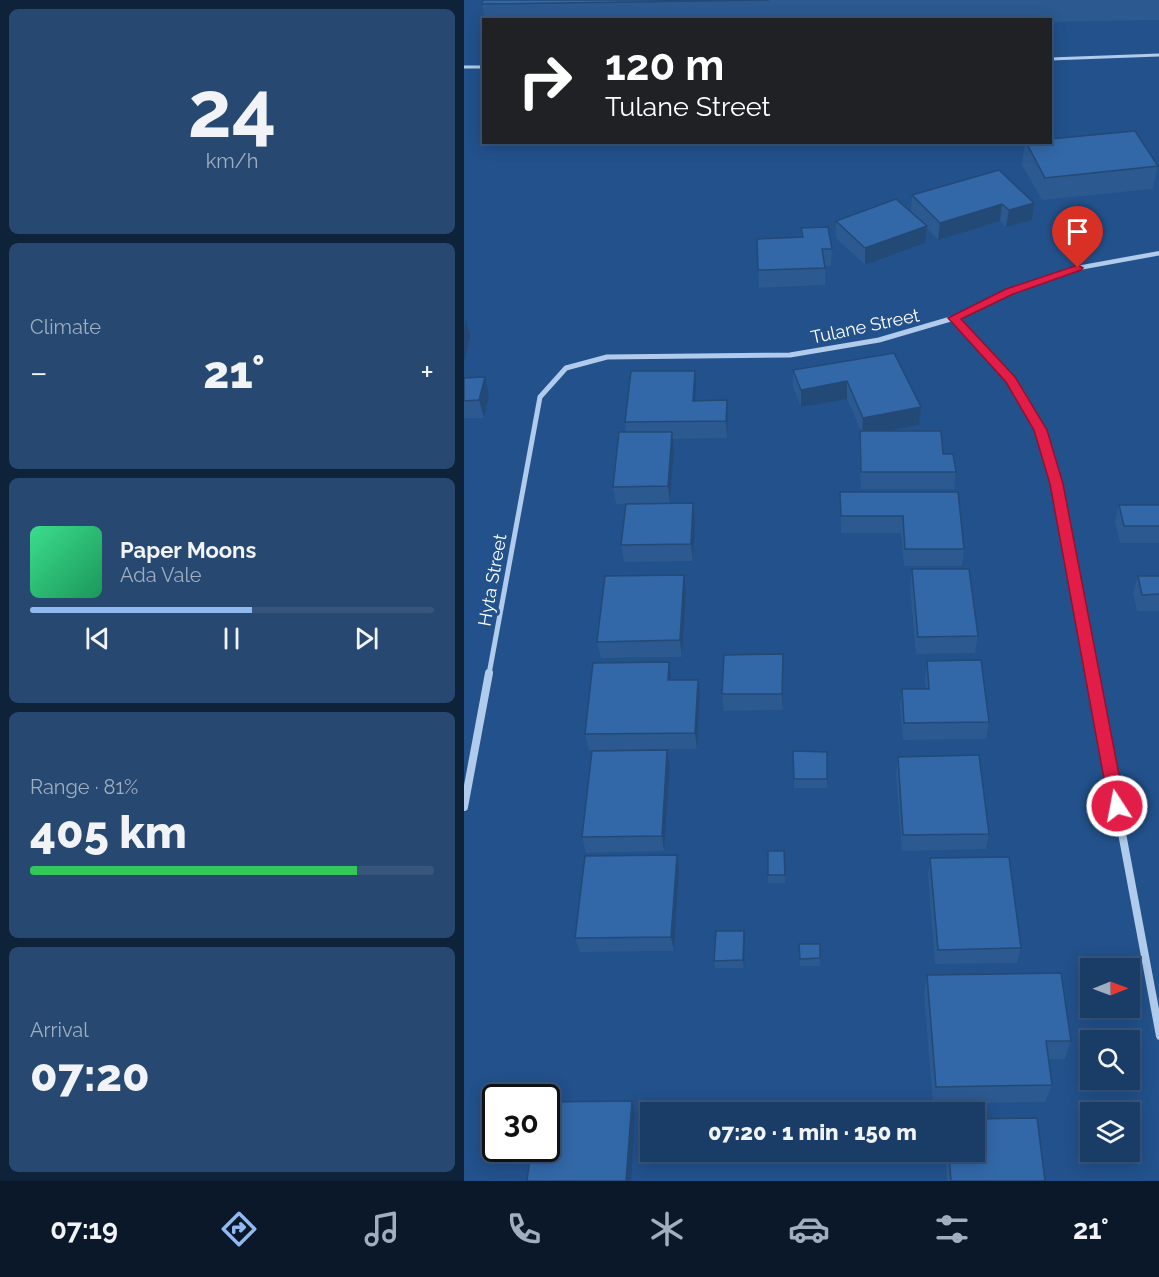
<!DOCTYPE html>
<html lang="en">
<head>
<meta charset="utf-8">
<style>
	:root { --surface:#1a3d68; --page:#274871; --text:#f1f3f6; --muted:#9faec0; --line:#38567c; --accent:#90b9f0 }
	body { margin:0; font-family:Raleway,sans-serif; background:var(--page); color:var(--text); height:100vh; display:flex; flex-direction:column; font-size:22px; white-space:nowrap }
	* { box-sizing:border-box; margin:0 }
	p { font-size:20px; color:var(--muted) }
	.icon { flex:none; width:33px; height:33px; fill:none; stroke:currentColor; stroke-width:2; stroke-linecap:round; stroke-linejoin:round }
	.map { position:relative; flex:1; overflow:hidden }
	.side { display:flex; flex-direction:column; gap:9px; padding:9px; background:#0e2239; width:464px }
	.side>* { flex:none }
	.hud { position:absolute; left:18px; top:18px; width:570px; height:126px; border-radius:0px; box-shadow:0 3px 15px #0003,0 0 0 2px var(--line); background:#202124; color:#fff; overflow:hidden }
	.needle { width:39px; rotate:89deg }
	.tools { position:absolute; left:616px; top:958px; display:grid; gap:12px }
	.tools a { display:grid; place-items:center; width:60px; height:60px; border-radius:0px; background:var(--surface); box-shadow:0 3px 15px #0003,0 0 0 2px var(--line); font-size:30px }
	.speed { position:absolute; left:18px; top:1084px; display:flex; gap:12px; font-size:30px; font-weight:700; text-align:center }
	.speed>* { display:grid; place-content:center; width:78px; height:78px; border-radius:50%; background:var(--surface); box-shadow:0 3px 15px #0003,0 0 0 2px var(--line); line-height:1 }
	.speed .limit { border:3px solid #111; border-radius:9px; background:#fff; color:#111 }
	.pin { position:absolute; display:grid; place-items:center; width:51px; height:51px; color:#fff; margin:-62px -26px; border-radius:50% 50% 50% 0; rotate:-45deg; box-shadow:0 0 6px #0007 }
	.pin .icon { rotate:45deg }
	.me { position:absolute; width:66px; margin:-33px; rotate:349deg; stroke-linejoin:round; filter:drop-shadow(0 0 4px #0008) }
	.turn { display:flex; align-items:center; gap:21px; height:126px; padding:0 24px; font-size:27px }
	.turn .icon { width:78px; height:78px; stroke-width:2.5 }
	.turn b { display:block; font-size:42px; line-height:51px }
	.big { font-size:45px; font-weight:800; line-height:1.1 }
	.side .tile { flex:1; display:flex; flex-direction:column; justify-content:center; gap:9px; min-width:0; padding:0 21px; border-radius:9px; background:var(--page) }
	.side .dial { align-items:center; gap:0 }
	.dial b { font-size:78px; line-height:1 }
	.song { display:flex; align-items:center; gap:18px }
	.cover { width:72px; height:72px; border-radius:9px; background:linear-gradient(135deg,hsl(150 70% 55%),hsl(150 70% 35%)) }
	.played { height:6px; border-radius:3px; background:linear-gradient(90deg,var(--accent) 55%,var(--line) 55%) }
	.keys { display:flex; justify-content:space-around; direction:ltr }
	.heat { display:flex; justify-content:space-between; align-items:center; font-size:33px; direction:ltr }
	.charge { height:9px; border-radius:4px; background:linear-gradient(90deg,#34c759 81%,var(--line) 0) }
	.trip { position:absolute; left:176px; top:1102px; width:345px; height:60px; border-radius:0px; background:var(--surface); box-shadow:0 3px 15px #0003,0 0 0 2px var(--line); font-weight:800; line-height:60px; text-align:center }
	.tab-bar { display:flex; height:96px; justify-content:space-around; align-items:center; background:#0a182a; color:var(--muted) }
	.tab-bar .icon { width:42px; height:42px }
	.tab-bar .active { color:var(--accent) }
	.tab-bar b { font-size:27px; color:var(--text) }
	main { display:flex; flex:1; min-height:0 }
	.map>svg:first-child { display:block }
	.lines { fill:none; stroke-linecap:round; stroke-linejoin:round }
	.lane { stroke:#b0cbeb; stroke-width:3 }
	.street-far2 { stroke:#b0cbeb; stroke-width:4.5 }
	.street-far1 { stroke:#b0cbeb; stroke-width:5 }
	.street { stroke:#b0cbeb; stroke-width:8 }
	.wall { fill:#2b5990 }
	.shaded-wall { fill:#234976 }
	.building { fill:#3268a8; stroke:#234976; stroke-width:1.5 }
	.route { fill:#e11d48; stroke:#92132f; stroke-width:1.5 }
	.labels { text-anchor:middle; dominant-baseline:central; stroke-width:6; stroke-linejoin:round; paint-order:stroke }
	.street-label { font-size:18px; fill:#fff; stroke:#22518b }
</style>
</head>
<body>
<main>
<section class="side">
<div class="tile dial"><b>24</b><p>km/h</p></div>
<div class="tile"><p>Climate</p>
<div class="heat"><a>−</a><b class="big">21°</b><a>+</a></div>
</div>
<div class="tile">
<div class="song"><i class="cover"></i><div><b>Paper Moons</b><p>Ada Vale</p></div></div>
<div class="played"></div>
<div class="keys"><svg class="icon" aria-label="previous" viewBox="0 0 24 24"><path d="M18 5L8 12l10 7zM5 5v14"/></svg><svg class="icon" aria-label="pause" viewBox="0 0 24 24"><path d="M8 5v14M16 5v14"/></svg><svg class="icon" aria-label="next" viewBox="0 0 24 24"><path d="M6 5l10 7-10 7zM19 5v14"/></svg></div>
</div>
<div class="tile"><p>Range · 81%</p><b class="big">405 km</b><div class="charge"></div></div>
<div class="tile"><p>Arrival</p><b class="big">07:20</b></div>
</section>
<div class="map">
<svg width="696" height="1181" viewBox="0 0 696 1181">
	<rect width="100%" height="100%" fill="#22518b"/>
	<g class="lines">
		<g class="lane">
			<polyline points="586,59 696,55"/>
			<polyline points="0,67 20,67"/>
		</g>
		<polyline class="street-far2" points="547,291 614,268 696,253"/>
		<g class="street-far1">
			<polyline points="490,318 547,380 576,430 593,484 628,674"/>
			<polyline points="25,674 76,397 102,368 143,357 326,355 415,340 490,318 552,289"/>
		</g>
		<g class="street">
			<polyline points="628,673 696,1036"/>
			<polyline points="0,807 25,673"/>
		</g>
	</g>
	<g class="wall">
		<polygon points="19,0 696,0 696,20 586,22 586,20 21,20 18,4"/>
		<polygon points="561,142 694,166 689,189 578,200 558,165"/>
		<polygon points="448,195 570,203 568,220 542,227 536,221 474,240 463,228 461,243 401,265 372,238 372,221 447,212"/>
		<polygon points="337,228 368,249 367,266 361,266 361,285 295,288 293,239 337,237"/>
		<polygon points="430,353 457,407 455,425 418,431 479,454 492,472 490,489 397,489 395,449 396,431 397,431 383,399 337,407 329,387 329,370"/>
		<polygon points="0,378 25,395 20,418 0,418"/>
		<polygon points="232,388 231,401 263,400 264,418 263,438 209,439 210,449 206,503 152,504 149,487 162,432 161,422"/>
		<polygon points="376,492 494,492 500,549 498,566 440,566 437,533 377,533"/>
		<polygon points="229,503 231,520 229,561 160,562 157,545"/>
		<polygon points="655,505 696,505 696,543 656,543 651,522"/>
		<polygon points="448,569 514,636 511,653 452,654 446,586"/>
		<polygon points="674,576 696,576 696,611 673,611 669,593"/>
		<polygon points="222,592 218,657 137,658 133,642"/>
		<polygon points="463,661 525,722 522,739 439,740 436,706 438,689 462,689 461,678"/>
		<polygon points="319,671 319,710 260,711 258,694"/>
		<polygon points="207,680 236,696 233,749 125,750 121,734"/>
		<polygon points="203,750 206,766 200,851 122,853 118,837"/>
		<polygon points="329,751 363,752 363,788 330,788"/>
		<polygon points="434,757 525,834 522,849 438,851 432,773"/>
		<polygon points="320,851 321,883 304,883 304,875"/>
		<polygon points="213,855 215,871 210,951 116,952 111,938"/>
		<polygon points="466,858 557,948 553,963 471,964 464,874"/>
		<polygon points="280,931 280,968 251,968 250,961"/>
		<polygon points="335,944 356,944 356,966 336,966"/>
		<polygon points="463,975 607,1041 601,1059 584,1059 588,1085 581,1102 469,1104 460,994"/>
		<polygon points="481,1152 510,1152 581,1181 483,1181"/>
	</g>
	<g class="shaded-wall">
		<polygon points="570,203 568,220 542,227 545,210"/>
		<polygon points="538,204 536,221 474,240 476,223"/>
		<polygon points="463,226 461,243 401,265 401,248"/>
		<polygon points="2,319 6,336 0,362 0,327"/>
		<polygon points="231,371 232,388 230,418 229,401"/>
		<polygon points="21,377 25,395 20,418 15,400"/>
		<polygon points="383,381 383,399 337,407 337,390"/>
		<polygon points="263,400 264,418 263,438 262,421"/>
		<polygon points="457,407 455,425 398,435 399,418"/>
		<polygon points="208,432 210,449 206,503 204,486"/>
		<polygon points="229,503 231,520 229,561 227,544"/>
		<polygon points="220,575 222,592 218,657 216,640"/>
		<polygon points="319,654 319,710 318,694"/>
		<polygon points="205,662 207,679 206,697 204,680"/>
		<polygon points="234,680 236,696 233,749 231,733"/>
		<polygon points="203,750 206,766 200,851 198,836"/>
		<polygon points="213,855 215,871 210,951 207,937"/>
		<polygon points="280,931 281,939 280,968 279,960"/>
		<polygon points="168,1101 171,1113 167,1181 162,1181"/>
	</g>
	<g class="building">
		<polygon points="19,0 305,0 18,4"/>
		<polygon points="671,131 694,166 581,178 562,142 586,142 586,139"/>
		<polygon points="535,170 570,203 545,210 538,204 476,223 448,195"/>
		<polygon points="432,199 463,226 401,248 372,221"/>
		<polygon points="364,227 368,249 358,249 361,268 294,270 293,239 339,237 337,228"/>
		<polygon points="430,353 457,407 399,418 383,381 337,390 329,370"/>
		<polygon points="167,371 231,371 229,401 263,400 262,421 161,422"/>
		<polygon points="21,377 15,400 0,401 0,378"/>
		<polygon points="396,431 477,431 479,454 489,454 492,472 397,472"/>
		<polygon points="155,432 208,432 204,486 149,487"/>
		<polygon points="376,492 494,492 500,549 441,549 439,516 377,516"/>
		<polygon points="229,503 227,544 157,545 162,504"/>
		<polygon points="655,505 696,505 696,526 660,526"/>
		<polygon points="448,569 505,569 514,636 454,637"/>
		<polygon points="220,575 216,640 133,642 141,576"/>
		<polygon points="674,576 696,576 696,594 678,595"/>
		<polygon points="319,654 318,694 258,694 260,655"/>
		<polygon points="517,660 525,722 440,723 438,689 465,689 463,661"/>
		<polygon points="205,662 204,680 234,680 231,733 121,734 129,663"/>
		<polygon points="203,750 198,836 118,837 128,751"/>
		<polygon points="329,751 363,752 363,779 330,779"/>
		<polygon points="515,755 525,834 439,835 434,757"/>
		<polygon points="304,851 320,851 321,875 304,875"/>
		<polygon points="213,855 207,937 111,938 121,856"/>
		<polygon points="545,857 557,948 474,950 466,858"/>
		<polygon points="252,931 280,931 279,960 250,961"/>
		<polygon points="335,944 356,944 356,958 336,959"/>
		<polygon points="597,973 607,1041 582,1041 588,1085 472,1087 463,975"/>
		<polygon points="168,1101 162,1181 63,1181 67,1149 82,1149 82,1102"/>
		<polygon points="573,1118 581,1181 487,1181 485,1152 510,1152 510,1119"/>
	</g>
	<polygon class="route" points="614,265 619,268 617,270 549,294 497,319 551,377 583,430 599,484 661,806 658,811 653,813 647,811 645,806 586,484 570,430 542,382 484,318 542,289"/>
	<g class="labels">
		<g class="street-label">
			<text transform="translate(401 326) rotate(-12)">Tulane Street</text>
			<text transform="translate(28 580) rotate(-80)">Hyta Street</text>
		</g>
	</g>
</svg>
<div class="tools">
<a><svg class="needle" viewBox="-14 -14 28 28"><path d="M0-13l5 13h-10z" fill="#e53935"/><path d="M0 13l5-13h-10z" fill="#9faec0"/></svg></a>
<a><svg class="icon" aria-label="search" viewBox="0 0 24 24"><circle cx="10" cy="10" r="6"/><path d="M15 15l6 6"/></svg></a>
<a><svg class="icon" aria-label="layers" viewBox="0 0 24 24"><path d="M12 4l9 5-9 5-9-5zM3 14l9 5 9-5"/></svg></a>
</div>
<div class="speed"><div class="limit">30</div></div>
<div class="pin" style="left:614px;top:268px;background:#d93025"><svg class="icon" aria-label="arrive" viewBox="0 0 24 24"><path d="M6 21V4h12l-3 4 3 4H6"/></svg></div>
<svg class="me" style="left:653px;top:806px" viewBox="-20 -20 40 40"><circle r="17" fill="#e11d48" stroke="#fff" stroke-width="3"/><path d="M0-11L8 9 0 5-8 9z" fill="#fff"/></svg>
<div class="trip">07:20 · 1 min · 150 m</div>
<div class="hud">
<div class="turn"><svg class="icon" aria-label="right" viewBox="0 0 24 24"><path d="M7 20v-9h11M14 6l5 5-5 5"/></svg><div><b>120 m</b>Tulane Street</div></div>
</div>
</div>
</main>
<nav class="tab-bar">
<b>07:19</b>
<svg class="icon active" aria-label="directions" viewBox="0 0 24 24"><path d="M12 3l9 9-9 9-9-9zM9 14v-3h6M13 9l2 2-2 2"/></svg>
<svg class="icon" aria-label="music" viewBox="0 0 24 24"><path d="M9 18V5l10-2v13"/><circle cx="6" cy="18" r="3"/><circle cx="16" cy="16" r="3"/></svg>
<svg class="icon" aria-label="phone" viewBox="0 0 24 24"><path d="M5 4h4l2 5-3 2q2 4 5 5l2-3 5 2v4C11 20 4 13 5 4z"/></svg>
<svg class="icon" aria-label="climate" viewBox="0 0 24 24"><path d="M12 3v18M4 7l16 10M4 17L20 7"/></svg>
<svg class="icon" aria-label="car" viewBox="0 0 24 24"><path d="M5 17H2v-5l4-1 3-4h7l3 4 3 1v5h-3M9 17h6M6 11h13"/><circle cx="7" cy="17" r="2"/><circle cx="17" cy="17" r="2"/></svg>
<svg class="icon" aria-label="filters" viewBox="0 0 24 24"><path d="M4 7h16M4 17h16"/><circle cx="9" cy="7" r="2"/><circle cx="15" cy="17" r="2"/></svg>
<b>21°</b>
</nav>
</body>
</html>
